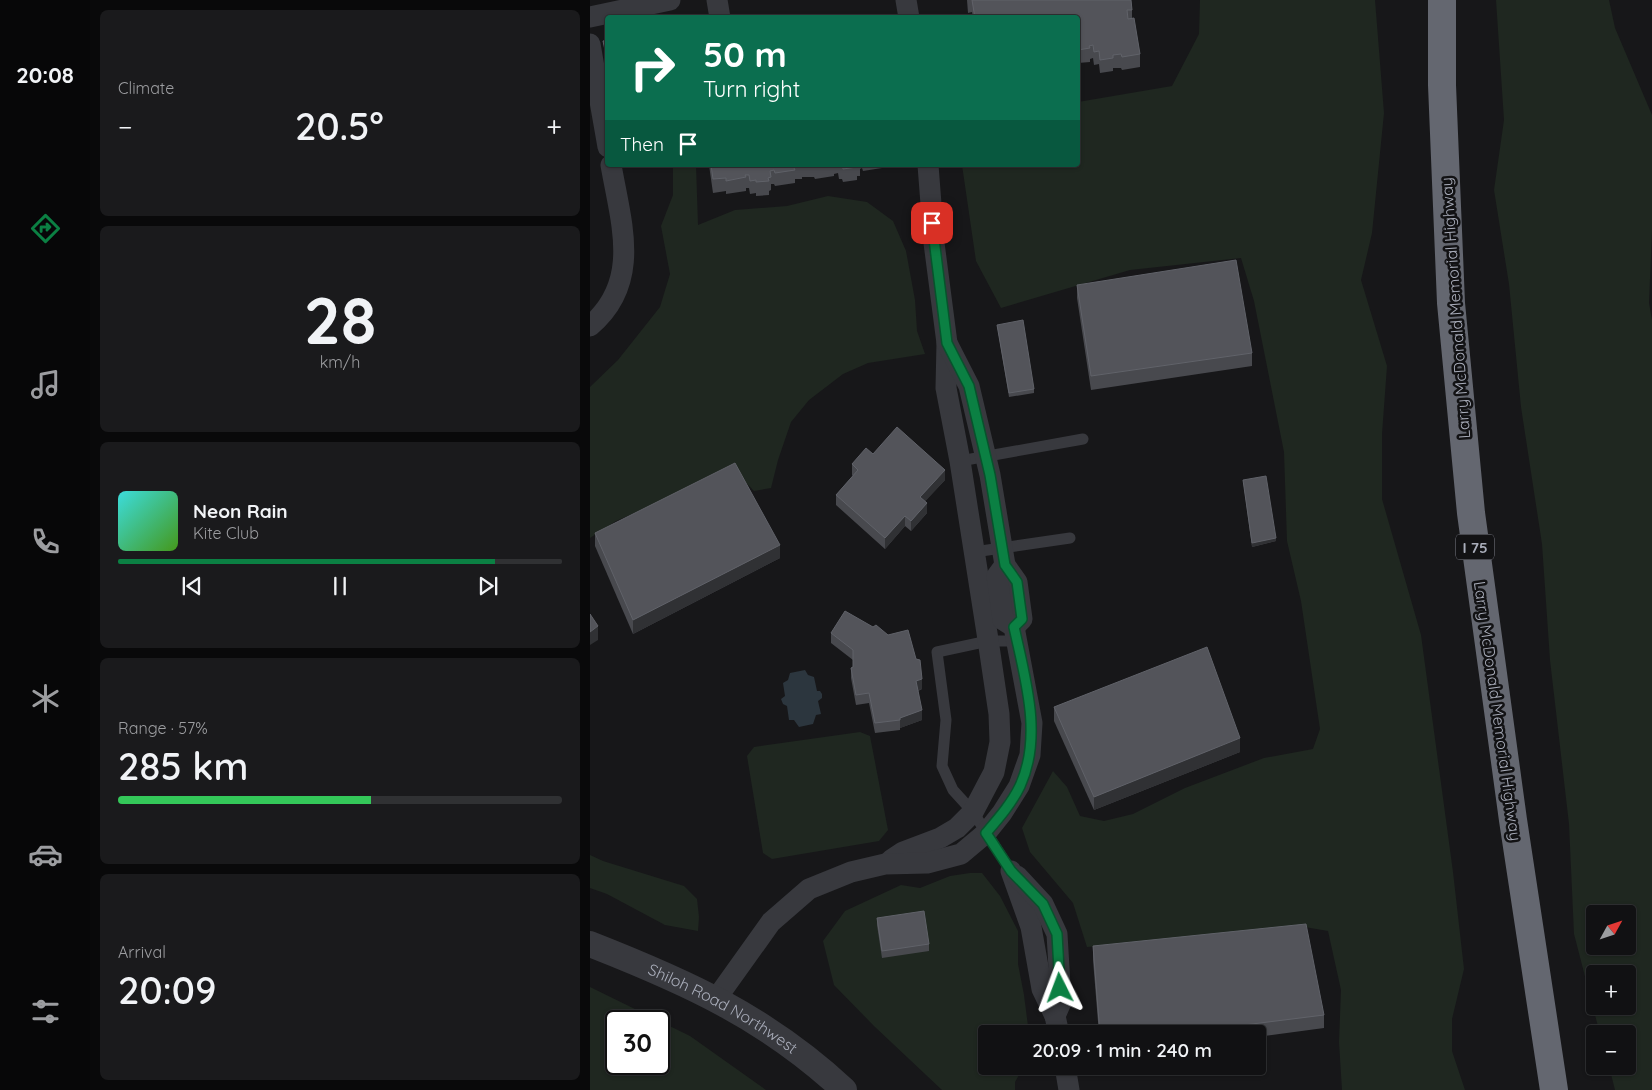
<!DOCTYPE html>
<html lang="en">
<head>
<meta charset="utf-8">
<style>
	:root { --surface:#111113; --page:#1a1a1c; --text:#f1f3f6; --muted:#9c9da0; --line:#303133; --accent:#0b8043 }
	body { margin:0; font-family:Quicksand,sans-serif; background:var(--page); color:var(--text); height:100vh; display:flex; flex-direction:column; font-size:19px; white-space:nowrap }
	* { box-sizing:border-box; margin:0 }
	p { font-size:16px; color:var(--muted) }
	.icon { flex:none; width:28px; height:28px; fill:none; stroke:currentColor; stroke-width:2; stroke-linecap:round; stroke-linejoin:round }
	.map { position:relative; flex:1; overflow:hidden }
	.sheet { display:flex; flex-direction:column; gap:10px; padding:10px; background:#09090a; width:500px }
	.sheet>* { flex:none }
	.banner { position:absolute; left:15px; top:15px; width:475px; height:152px; border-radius:5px; box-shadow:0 1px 4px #0004,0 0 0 1px var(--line); background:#0b6e4f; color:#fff; overflow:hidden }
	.needle { width:32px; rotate:50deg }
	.buttons { position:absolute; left:996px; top:905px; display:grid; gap:10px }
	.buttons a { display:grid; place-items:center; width:50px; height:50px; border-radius:5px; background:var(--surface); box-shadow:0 1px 4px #0004,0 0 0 1px var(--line); font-size:25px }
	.speed { position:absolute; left:15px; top:1010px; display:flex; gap:10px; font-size:25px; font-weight:700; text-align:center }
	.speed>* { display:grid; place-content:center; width:65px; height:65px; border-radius:50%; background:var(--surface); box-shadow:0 1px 4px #0004,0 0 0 1px var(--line); line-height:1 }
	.speed .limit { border:2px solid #111; border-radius:8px; background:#fff; color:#111 }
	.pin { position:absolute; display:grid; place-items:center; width:42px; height:42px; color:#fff; margin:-21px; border-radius:10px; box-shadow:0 2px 8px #0006 }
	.me { position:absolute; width:55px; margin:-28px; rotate:357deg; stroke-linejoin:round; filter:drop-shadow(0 0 4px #0008) }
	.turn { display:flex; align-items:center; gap:18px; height:105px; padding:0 15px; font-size:22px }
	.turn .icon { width:65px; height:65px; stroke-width:2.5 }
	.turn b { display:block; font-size:35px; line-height:42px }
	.then { display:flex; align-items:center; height:48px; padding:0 15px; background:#0003; gap:10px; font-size:19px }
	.big { font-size:38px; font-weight:600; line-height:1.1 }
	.sheet .widget { flex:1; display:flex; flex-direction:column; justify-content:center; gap:8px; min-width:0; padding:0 18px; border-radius:8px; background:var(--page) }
	.sheet .dial { align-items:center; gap:0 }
	.dial b { font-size:65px; line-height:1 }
	.song { display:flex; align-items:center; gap:15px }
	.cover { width:60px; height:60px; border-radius:8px; background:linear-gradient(135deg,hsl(180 70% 55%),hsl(100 70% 35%)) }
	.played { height:5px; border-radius:2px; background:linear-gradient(90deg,var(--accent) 85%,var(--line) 85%) }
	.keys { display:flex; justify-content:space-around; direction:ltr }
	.heat { display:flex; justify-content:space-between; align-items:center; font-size:28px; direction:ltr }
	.charge { height:8px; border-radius:4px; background:linear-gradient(90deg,#34c759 57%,var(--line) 0) }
	.trip { position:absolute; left:388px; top:1025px; width:288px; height:50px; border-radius:5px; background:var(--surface); box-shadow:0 1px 4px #0004,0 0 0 1px var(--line); font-weight:600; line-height:50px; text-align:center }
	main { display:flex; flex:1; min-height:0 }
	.tab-bar { display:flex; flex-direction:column; width:90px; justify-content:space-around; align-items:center; background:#070708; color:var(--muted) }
	.tab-bar .icon { width:35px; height:35px }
	.tab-bar .selected { color:var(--accent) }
	.tab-bar b { font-size:22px; color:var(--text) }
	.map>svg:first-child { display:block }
	.green { fill:#1f2720; fill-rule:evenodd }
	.water { fill:#2c363e }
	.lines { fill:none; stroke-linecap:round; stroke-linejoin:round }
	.service { stroke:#38393e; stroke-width:11 }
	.minor { stroke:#38393e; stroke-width:21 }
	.tertiary { stroke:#38393e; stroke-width:26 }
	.motorway { stroke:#646770; stroke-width:28 }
	.wall { fill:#48494e }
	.shaded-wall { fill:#303134 }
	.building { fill:#53545a; stroke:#606269 }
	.route-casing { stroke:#07532c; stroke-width:12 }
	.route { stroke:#0b8043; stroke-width:9 }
	.labels { text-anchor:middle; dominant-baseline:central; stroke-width:5; stroke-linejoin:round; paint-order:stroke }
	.shield { fill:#121214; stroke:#7c7e88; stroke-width:1 }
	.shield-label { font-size:15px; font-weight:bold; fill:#a9adba }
	.street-label { font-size:16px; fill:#a9adba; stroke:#121214 }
</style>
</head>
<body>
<main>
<nav class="tab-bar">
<b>20:08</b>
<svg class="icon selected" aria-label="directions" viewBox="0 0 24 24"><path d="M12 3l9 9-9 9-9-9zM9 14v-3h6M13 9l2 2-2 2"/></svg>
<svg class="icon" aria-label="music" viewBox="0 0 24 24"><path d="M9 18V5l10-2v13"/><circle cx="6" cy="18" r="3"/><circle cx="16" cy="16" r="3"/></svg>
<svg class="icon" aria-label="phone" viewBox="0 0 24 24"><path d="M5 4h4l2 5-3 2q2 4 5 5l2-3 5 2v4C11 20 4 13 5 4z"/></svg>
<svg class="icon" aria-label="climate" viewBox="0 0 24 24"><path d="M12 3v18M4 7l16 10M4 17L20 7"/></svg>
<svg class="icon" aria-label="car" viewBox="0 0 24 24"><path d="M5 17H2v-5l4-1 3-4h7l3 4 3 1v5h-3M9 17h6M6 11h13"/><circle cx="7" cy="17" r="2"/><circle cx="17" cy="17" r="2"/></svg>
<svg class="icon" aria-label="filters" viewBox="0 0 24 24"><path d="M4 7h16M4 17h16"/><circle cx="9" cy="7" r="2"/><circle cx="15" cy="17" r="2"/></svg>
</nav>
<section class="sheet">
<div class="widget"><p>Climate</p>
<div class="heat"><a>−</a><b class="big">20.5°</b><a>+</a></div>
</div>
<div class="widget dial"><b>28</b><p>km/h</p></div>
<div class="widget">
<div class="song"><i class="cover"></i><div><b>Neon Rain</b><p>Kite Club</p></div></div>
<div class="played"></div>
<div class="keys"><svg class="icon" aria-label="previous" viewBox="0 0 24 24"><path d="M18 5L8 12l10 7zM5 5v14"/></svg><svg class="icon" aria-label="pause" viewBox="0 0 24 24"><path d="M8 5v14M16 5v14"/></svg><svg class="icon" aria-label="next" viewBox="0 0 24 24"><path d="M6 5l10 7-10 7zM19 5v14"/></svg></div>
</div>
<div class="widget"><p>Range · 57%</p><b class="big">285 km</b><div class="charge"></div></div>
<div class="widget"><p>Arrival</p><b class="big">20:09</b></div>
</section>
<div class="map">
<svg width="1062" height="1090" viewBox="0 0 1062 1090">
	<rect width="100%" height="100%" fill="#171719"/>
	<g class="green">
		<polygon points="610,0 785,0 794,113 782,233 771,280 797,366 792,434 792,499 831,635 863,872 874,969 862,1019 862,1051 875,1090 752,1090 749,1042 751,990 738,931 715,927 497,947 483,903 440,852 432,828 463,771 477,787 490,816 514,821 543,814 595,788 674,758 723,749 730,729 711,601 697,541 694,452 664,301 651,258 540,270 411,308 386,261 372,165 488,165 488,102 582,86 609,34"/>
		<path d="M906 0H1019L1025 28 1062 115V230L1059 303 1062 320V1090H1025L1019 1066H1038V1034H1010L984 934 979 824 960 660 952 544 931 407 919 284 904 190 914 120ZM1005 914H1038V946H1005ZM1005 974H1038V1006H1005Z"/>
		<polygon points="83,165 106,165 108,225 145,210 197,206 238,196 277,202 303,221 316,251 325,300 327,331 335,354 278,363 253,374 219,400 201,422 188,460 181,488 164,491 140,466 117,477 68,503 26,521 0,538 0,387 28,360 70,307 80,274 71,226 83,195"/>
		<polygon points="270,732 280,736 298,830 289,841 182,859 173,853 157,756 164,747"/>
		<polygon points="0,855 13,861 94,886 107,899 109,917 108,931 75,925 17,894 0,888"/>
		<polygon points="380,873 392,873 410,896 428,931 428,964 434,995 439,1034 396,1034 396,1066 434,1066 425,1082 425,1090 352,1090 284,1026 244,985 233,941 255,911 311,885 330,888 360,876"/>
		<path d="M0 987 100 1036 176 1090H0ZM69 1021V1064H26V1021Z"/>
	</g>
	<polygon class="water" points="215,670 218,675 224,677 227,691 230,691 232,694 232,698 228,701 231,714 226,715 223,724 209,727 204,720 199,720 197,706 193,704 191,699 195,696 193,683 198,680 200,673"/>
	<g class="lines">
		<g class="service">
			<polyline points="370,461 493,439"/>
			<polyline points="384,552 480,538"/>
			<polyline points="421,871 383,812 363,790 352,766 356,720 347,652 398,641 427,641"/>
		</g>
		<g class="minor">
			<polyline points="127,0 130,18"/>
			<polyline points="316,0 319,18"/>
			<polyline points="0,17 80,0"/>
			<polyline points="0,44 18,147"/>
			<path d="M0 326C52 282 31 223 21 165"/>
			<polyline points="415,565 427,582 432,619 424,627"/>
			<polyline points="301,860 313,852 350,838 367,828 383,812 404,772 410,742 409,714 397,633 370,461 356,388 357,343 344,243 338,165"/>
			<polyline points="421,871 441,927 452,989 465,1016 469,1034"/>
			<polyline points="427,876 453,904 467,934 471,1002 465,1016"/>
			<polyline points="126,999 181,922 219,889 261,872 295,864 337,863 371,854 396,833 412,813 429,786 440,755 442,723 424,627 413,620 407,576 415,565 400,475 379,386 357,343"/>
			<polyline points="475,1066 479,1090"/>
		</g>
		<path class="tertiary" id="s1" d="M0 944C97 982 177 1018 254 1090"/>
		<polyline class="motorway" points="852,0 852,85 861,303 881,513 923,820 964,1090"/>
	</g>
	<g class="wall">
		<polygon points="377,0 541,0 542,10 542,18 550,54 550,67 532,70 531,68 523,68 523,71 510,73 509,64 504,65 503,58 500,59 500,62 488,63 488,18 383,18 382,12 378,13"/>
		<polygon points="119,165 293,165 292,165 292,168 273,171 272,168 270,169 270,176 267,176 267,180 253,182 252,179 249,179 248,173 244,174 244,176 225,179 224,177 212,177 212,179 205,179 205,183 185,186 184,184 181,184 181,190 179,191 179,195 166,196 166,193 160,194 159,188 156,188 156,191 136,194 136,191 123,193"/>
		<polygon points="487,285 662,353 662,366 501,390 487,298"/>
		<polygon points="407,325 444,389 444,393 419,397"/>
		<polygon points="283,454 355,480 335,501 337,513 321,531 315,526 295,549 246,505 246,495 263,476 262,475 262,464"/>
		<polygon points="653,480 686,541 662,547"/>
		<polygon points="5,533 190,558 43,634 5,546"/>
		<polygon points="241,633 332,689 328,691 332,720 310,728 310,730 285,733 279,703 266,705 261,678 261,668 263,667 263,660 241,643"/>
		<polygon points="464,707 650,752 504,810 464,721"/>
		<polygon points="287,918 339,944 339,951 292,958 287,925"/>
		<polygon points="503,946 734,1015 734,1028 666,1037 666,1034 509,1034 503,960"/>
	</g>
	<g class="shaded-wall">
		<polygon points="355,470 355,480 330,507 330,497"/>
		<polygon points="337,503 337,513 321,531 321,521"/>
		<polygon points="315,516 315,526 295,549 295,538"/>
		<polygon points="686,538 686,541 662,547 662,543"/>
		<polygon points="190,545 190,558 43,634 43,620"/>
		<polygon points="8,626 8,640 0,645 0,632"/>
		<polygon points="332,679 332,689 326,691 326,681"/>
		<polygon points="332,710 332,720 310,728 310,718"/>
		<polygon points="650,738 650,752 504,810 504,797"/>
	</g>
	<g class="building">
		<polygon points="382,0 541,0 542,10 537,10 538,19 544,18 550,54 532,57 531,54 523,55 523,58 510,60 509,51 504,52 503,45 499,46 500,48 488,50 488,18 385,18"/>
		<polygon points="18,40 18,64 13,41"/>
		<polygon points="121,165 212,165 203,166 205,170 185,173 184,170 180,171 181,177 178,178 179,181 166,182 166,180 160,181 159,175 155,175 156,177 136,181 136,178 123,179"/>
		<polygon points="249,165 267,165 267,167 253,169 252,165 249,166"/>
		<polygon points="646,260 662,353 501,376 487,285"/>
		<polygon points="433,320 444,389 419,393 407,325"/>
		<polygon points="307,427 355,470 330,497 337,503 321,521 315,516 295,538 246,495 268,470 262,464 276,448 283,454"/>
		<polygon points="145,463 190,545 43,620 5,533"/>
		<polygon points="676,476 686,538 662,543 653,480"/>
		<polygon points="255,611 283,627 286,625 298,635 318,630 326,659 330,660 332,679 326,681 332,710 310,718 310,720 285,723 279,693 266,695 261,668 263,667 263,650 241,633"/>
		<polygon points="0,614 8,626 0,632"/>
		<polygon points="617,647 650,738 504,797 464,707"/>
		<polygon points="334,911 339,944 292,951 287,918"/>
		<polygon points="716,924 734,1015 582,1034 510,1034 503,946"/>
	</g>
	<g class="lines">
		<defs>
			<path id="route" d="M342 223 357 343 379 386 400 475 415 565 427 582 432 619 424 627C435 678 453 736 430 786 422 803 408 819 396 833L421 871 453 904 467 934 470 988"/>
		</defs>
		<use href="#route" class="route-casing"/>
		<use href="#route" class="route"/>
	</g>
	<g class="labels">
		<rect class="shield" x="866" y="534.5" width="38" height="25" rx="4"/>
		<g class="shield-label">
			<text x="885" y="547">I 75</text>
		</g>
		<g class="street-label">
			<text transform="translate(865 308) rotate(-94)">Larry McDonald Memorial Highway</text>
			<text transform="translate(908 711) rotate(82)">Larry McDonald Memorial Highway</text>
			<text stroke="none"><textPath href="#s1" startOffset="148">Shiloh Road Northwest</textPath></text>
		</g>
	</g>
</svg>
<div class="buttons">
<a><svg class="needle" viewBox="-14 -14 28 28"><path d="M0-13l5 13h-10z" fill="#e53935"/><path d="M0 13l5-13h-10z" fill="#9c9da0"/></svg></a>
<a>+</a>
<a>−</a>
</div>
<div class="speed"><div class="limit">30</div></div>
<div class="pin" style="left:342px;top:223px;background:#d93025"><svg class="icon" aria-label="arrive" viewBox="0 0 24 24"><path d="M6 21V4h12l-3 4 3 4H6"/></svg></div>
<svg class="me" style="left:470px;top:988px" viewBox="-20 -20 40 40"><path d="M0-17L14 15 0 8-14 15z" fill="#0b8043" stroke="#fff" stroke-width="4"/></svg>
<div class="trip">20:09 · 1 min · 240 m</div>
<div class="banner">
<div class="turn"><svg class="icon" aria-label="right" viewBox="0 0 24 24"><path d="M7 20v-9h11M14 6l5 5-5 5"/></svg><div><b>50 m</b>Turn right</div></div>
<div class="then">Then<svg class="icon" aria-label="arrive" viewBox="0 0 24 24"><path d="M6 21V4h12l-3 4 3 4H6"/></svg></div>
</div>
</div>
</main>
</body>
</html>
